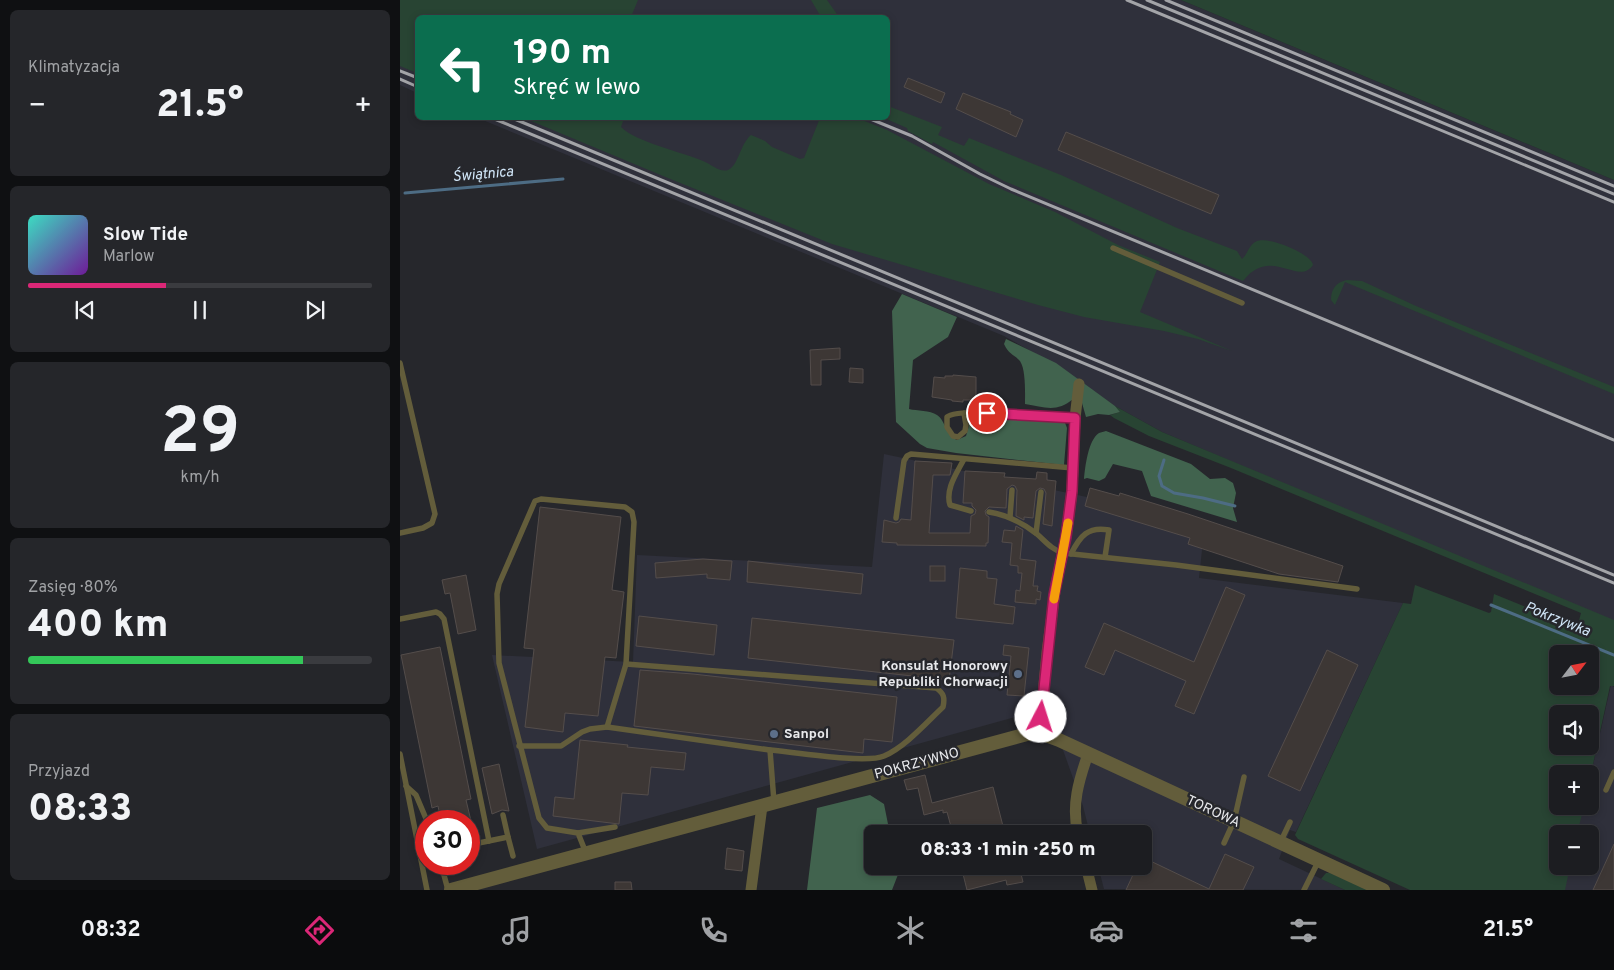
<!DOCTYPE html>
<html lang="pl">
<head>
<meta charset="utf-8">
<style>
	:root { --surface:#1c1d21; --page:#25262a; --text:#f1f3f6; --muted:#a0a2a5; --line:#3a3b3f; --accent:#db2777 }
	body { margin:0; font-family:Overpass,sans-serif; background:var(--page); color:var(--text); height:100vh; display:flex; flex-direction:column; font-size:19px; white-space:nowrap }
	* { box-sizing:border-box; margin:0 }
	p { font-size:16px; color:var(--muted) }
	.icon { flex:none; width:28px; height:28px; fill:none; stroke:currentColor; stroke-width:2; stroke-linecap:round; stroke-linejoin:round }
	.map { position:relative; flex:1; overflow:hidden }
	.drawer { display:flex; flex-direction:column; gap:10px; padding:10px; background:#0f1012; width:400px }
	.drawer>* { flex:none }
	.guide { position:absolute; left:15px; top:15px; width:475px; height:105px; border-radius:8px; box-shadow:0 2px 8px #0003,0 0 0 1px var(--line); background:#0b6e4f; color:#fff; overflow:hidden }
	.needle { width:32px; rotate:58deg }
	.tools { position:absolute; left:1149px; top:645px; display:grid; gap:10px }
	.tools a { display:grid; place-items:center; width:50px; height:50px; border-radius:8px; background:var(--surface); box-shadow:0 2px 8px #0003,0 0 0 1px var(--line); font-size:25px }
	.speed { position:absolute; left:15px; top:810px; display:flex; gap:10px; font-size:25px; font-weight:700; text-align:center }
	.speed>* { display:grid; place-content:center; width:65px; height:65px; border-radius:50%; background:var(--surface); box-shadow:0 2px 8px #0003,0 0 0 1px var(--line); line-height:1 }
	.speed .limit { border:8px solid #d22; background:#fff; color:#111 }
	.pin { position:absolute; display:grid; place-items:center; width:42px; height:42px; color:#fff; margin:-21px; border:2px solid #fff; border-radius:50%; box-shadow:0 1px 5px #0007 }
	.me { position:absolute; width:55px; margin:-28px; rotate:5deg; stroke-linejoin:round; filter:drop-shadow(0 0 4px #0008) }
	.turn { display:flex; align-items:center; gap:18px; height:105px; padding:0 15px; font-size:22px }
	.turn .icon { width:65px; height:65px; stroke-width:2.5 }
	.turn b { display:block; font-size:35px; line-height:42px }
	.big { font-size:38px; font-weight:800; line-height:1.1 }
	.drawer .card { flex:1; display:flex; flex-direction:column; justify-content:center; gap:8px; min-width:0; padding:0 18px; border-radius:8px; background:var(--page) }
	.drawer .dial { align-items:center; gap:0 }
	.dial b { font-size:65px; line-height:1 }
	.song { display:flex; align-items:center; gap:15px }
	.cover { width:60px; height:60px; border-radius:8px; background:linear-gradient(135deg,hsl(170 70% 55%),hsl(280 70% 35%)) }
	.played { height:5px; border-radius:2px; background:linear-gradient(90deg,var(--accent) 40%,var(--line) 40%) }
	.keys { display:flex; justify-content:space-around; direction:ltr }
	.heat { display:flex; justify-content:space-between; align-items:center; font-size:28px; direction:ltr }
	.charge { height:8px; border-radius:4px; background:linear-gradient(90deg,#34c759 80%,var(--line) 0) }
	.trip { position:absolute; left:464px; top:825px; width:288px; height:50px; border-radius:8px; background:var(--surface); box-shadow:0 2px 8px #0003,0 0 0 1px var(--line); font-weight:800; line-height:50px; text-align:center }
	.dock { display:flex; height:80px; justify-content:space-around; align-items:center; background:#0b0c0d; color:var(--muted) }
	.dock .icon { width:35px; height:35px }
	.dock .active { color:var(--accent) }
	.dock b { font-size:22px; color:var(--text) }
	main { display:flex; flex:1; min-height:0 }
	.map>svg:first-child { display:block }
	.built { fill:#2f303b }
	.green { fill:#284433; fill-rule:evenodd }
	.forest { fill:#41634e }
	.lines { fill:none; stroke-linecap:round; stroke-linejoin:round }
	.stream { stroke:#4d6c84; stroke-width:3 }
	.building { fill:#3d3735; stroke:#544d4b }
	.service { stroke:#635d3b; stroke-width:5.5 }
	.minor { stroke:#635d3b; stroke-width:11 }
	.tertiary { stroke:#635d3b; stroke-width:14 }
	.rail { stroke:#a3a4a8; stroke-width:3 }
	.route-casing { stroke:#8e194d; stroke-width:12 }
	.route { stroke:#db2777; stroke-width:9 }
	.slow { stroke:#f59e0b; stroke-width:9 }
	.service-dot { fill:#5c6f8a; stroke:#26272c; stroke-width:2 }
	.labels { text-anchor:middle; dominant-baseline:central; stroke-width:5; stroke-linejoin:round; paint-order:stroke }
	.poi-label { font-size:14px; font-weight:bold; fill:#e8e9ec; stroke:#26272c; text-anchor:end }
	.street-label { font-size:14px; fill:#e8e9ec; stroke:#26272c }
	.water-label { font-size:15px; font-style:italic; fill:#d1e6f8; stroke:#26272c }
</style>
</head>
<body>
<main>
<section class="drawer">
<div class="card"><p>Klimatyzacja</p>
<div class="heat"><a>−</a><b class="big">21.5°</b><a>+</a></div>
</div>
<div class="card">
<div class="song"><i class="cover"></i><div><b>Slow Tide</b><p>Marlow</p></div></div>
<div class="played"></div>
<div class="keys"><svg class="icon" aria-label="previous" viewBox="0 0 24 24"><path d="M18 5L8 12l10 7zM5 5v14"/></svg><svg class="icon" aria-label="pause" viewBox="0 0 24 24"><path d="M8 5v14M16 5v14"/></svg><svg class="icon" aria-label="next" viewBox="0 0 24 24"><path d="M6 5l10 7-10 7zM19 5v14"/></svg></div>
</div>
<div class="card dial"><b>29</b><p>km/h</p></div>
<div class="card"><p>Zasięg · 80%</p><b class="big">400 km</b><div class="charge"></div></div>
<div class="card"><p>Przyjazd</p><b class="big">08:33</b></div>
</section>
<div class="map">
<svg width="1214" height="890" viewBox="0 0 1214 890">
	<rect width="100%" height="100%" fill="#26272c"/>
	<g class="built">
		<polygon points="0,0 781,0 1214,180 1214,623 762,432 715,406 645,359 604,336 78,118 488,118 488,18 18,18 17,93 0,85"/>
		<polygon points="484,454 805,522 799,578 1003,603 896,832 890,830 879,859 945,890 704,889 698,866 742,866 742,834 690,834 683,806 663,750 652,707 137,849 92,655 233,662 237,555 472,567"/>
		<polygon points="1211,685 1214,687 1214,890 1160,890 1167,866 1190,866 1190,834 1176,834 1183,806 1190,806 1190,778"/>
	</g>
	<g class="green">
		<polygon points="0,0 238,0 231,17 18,18 17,73 0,66"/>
		<polygon points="411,0 427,0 439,17 421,17"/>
		<polygon points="781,0 1214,0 1214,180"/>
		<path d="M488 106 542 127 538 135 564 146 569 138 661 175 777 228 837 251 842 259C848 254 849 244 857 241 868 236 912 254 913 265 898 287 871 245 843 281L604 181 533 142 532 144 508 131 507 128 484 118H488Z"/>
		<path d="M124 118H224L221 127C236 142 282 152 303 161 311 164 320 173 328 170 339 165 340 144 351 135L365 141 372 147 400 159 404 158 420 118H457L487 130 589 184 655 212 718 245 760 262 740 312 832 351 798 339 764 331 684 317 638 305 432 244 268 178Z"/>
		<path d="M947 280 962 281 1016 306 1214 387V394L945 282 935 305 931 300C931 288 937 282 947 280Z"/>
		<path d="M715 406 762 432 1214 620V686H1210L1190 778V774H1158V806H1184L1177 834H1158V866H1170L1165 890H1010L898 839 895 835 1003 603 1011 604 1015 585 1089 613 1091 612 1094 594 1177 628 1181 613 831 468 749 436 714 418 710 415 720 412ZM1158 654H1190V686H1158ZM1158 714H1190V746H1158Z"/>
		<polygon points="926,873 930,873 970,890 945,890 921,879"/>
	</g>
	<g class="forest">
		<path d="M502 294 557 317 548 337 513 360 509 409C517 411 530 410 537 415 546 421 545 435 557 440L566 436 571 419 579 416 664 420 667 428 664 465 556 453 527 448 520 444 496 422 492 311Z"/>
		<path d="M606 339 656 363 715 406 720 412 709 415 698 414 686 417 682 403 673 399C657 413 644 407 625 404 625 393 626 370 620 361 614 354 609 355 604 344Z"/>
		<path d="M706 431 791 464 810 479 825 478 833 483 836 493 833 508 837 522 751 496 742 471 713 464 705 478 699 481 687 478 684 479C685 468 688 440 699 433 701 432 704 432 706 431Z"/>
		<polygon points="470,795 484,804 490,834 472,834 472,866 497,866 499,872 492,890 407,890 417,808"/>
	</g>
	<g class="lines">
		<g class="stream">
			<polyline points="5,193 163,179"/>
			<polyline points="764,460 759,476 762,486 774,493 803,498 835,506"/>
			<polyline points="1091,605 1214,655"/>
		</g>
	</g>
	<g class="building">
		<polygon points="508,78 545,93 541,103 504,87"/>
		<polygon points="563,93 611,112 610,114 623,120 616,137 556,109"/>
		<polygon points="666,132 819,195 811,214 658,150"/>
		<polygon points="440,348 440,359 421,360 421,385 411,385 410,350"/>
		<polygon points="450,368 463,369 463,383 449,382"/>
		<polygon points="553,375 576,377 576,400 563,400 563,402 552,401 552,400 532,397 534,377 545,378 545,376 553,376"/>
		<polygon points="515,461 552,463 550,475 533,475 529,533 570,533 571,516 575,514 576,510 572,506 572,503 563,503 565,471 605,473 604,477 636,479 637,472 647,473 647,480 656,481 652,526 643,524 646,493 644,489 640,488 636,491 633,518 624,517 624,520 616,516 617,490 615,486 612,485 607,489 606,508 589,507 585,511 586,515 589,517 588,543 586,543 586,546 497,545 497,543 482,542 484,520 496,523 499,522 501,519 511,520"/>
		<polygon points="690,488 719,496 720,493 788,514 943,566 938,582 879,574 788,544 790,538 685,506"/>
		<polygon points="140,507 221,517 212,590 224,592 216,658 205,657 198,716 165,713 163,732 125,727 134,649 124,648"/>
		<polygon points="616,526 623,530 620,559 636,561 633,586 638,586 637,591 641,592 640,600 636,599 636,604 615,602 616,590 620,591 622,573 618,573 618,566 610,565 612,543 602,542 604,530 615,531"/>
		<polygon points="303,559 332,561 330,580 307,578 307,574 256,578 255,563"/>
		<polygon points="348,561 463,574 461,594 347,582"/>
		<rect x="530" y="566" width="15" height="15"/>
		<polygon points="560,568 587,571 587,578 597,579 594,604 615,607 613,624 556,618"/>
		<polygon points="66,575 76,630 58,634 50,593 45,594 42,580"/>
		<polygon points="826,587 845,595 794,714 775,706 786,681 715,650 704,675 685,667 704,623 794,662"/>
		<polygon points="239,616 317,625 314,655 236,646"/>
		<polygon points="352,618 554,640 549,680 348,658"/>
		<polygon points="604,645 629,648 624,696 607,695 611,656 603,655"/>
		<polygon points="40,647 71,799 66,800 71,821 41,821 38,806 32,808 1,655"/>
		<polygon points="927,650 958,665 900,791 868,776"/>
		<polygon points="240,670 293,674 497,697 492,742 464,739 463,753 234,726"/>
		<polygon points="180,740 228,745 227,747 286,753 284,770 251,767 248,795 222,793 219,824 153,816 155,797 174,799"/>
		<polygon points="99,764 109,811 102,810 92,814 82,768"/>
		<polygon points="525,775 532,803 593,787 605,834 553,834 547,812 543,813 543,810 524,815 518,788 507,790 504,780"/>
		<polygon points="1214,844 1214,890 1193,890"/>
		<polygon points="327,848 344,851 342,871 325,869"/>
		<polygon points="825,854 854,867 843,890 726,890 737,866 742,866 742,857 809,889"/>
		<polygon points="578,866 619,866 623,882 607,885 606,880 567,890 562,870"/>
		<polygon points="215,882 231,882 232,890 215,890"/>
	</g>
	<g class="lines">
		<g class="service">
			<polyline points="713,248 842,303"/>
			<polyline points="0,363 35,514 32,523 23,528 0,533"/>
			<path d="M564 413 566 425 565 431 558 437 553 436 547 427V417C557 407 656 416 675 418"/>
			<path d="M564 459C557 473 545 489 550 505L571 511"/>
			<path d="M589 512C607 515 623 523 637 534 646 542 651 549 663 553L776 565 957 589"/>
			<polyline points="610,517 612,490"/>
			<polyline points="496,518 504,461 507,456 511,454 673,468"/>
			<polyline points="636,533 641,492"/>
			<path d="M671 554C680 536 688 526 709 530L705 557"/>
			<polyline points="0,619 36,612 40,614 44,619 89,841"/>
			<path d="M226 664 536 688C544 693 545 698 543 707 526 723 505 747 484 756 466 764 393 752 370 750L374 802"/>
			<polyline points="119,746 161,746 182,732 190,729 207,727"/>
			<polyline points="0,754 27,890"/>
			<polyline points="6,786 16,795 27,821"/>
			<polyline points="1206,790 1214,772"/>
			<polyline points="178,833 215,827"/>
			<polyline points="108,837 113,856"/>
			<polyline points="824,843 834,821 844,777"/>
			<polyline points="880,843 890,822"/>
			<polyline points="69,845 108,837 103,815"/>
			<polyline points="186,853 178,833 147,828 139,818 99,663 97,594 99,584 135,501 141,499 225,507 232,512 234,522 226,664 207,727 370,750"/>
			<polyline points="41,864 48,890"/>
			<polyline points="904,890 919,860"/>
		</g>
		<g class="minor">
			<polyline points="643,734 641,717 647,652 656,584 666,537 672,491 675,418 679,384"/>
			<path d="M678 834C671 805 679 780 688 754"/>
			<polyline points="686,866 692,890"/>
			<polyline points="351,890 362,806"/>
		</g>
		<polyline class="tertiary" points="51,890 627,734 643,734 659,740 983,890"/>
		<g class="rail">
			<polyline points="727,0 1214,202"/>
			<polyline points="747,0 1214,194"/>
			<polyline points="766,0 1214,186"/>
			<polyline points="0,71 18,78"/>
			<polyline points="0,79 18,87"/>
			<polyline points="92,118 1214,583"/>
			<polyline points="112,118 1214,575"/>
			<polyline points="468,118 512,136 580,174 611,189 1214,440"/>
		</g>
	</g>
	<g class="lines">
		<defs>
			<polyline id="route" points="587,413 675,418 672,491 666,537 654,595 641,717"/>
		</defs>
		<use href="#route" class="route-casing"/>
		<use href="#route" class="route"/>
		<polyline class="slow" points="654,599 668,523"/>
	</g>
	<g class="service-dot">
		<circle cx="618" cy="674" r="5"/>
		<circle cx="374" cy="734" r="5"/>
	</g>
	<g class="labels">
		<g class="poi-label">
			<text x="608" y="666">Konsulat Honorowy<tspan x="608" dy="16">Republiki Chorwacji</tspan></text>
			<text x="384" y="734" text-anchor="start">Sanpol</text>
		</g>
		<g class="street-label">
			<text transform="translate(517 764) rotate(-15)">POKRZYWNO</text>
			<text transform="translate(813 812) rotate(25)">TOROWA</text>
		</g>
		<g class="water-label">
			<text transform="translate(83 175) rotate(-5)">Świątnica</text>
			<text transform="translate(1157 620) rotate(22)">Pokrzywka</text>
		</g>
	</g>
</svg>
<div class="tools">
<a><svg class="needle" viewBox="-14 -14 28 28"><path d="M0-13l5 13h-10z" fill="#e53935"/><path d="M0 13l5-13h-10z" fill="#a0a2a5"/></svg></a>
<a><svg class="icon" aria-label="sound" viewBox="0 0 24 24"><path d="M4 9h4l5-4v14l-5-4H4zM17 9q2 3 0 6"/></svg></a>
<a>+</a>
<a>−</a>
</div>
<div class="speed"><div class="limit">30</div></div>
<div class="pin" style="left:587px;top:413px;background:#d93025"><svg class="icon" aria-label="arrive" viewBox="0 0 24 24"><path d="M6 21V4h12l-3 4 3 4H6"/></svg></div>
<svg class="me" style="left:641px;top:717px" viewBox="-20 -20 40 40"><circle r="19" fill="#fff"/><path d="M0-13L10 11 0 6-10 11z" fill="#db2777"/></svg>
<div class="trip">08:33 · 1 min · 250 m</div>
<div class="guide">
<div class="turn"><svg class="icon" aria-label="left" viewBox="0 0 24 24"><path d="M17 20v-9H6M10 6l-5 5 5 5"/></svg><div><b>190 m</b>Skręć w lewo</div></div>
</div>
</div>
</main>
<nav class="dock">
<b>08:32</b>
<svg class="icon active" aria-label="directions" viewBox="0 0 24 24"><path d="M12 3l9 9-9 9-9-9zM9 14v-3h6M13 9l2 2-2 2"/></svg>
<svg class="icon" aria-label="music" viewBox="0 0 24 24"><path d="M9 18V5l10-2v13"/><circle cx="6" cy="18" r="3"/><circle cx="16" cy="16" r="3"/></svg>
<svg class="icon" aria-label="phone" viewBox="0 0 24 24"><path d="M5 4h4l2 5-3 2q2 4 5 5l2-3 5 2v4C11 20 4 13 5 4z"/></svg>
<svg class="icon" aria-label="climate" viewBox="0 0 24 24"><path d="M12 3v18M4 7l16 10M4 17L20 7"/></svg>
<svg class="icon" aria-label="car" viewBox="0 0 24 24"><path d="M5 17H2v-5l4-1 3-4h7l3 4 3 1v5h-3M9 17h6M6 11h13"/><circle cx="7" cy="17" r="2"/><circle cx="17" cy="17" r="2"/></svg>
<svg class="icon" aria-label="filters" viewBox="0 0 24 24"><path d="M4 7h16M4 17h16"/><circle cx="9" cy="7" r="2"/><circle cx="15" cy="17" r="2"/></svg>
<b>21.5°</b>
</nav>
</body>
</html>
